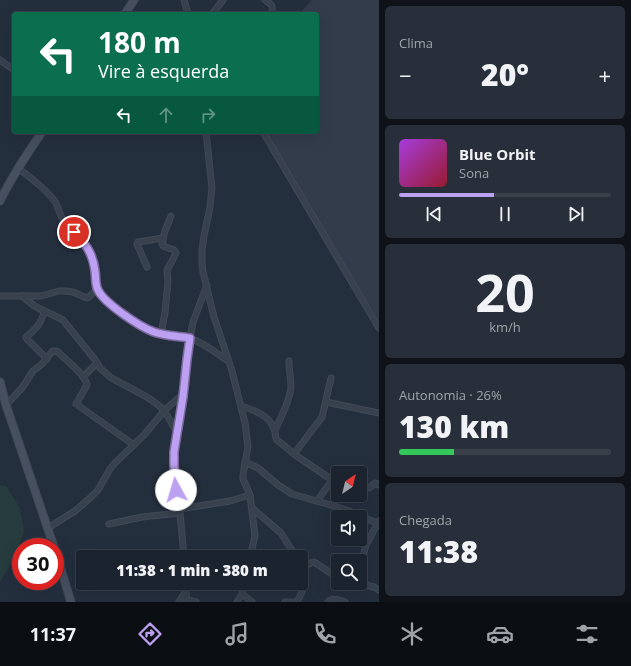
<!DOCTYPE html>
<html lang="pt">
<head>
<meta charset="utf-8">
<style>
	:root { --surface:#1b232e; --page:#282f3a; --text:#f1f3f6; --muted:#a0a4aa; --line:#39404a; --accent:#bca0f2 }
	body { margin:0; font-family:"Open Sans",sans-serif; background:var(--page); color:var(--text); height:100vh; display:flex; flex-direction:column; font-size:15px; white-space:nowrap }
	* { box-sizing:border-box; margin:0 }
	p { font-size:13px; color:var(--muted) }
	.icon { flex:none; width:22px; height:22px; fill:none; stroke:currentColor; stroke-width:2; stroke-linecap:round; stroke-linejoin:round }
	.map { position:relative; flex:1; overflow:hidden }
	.panel { display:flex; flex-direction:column; gap:6px; padding:6px; background:#0f1319; width:252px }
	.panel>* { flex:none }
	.banner { position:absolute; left:12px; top:12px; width:307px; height:122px; border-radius:4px; box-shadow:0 4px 16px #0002,0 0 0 1px var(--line); background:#0b6e4f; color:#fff; overflow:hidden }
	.needle { width:26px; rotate:35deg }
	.controls { position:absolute; left:331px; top:466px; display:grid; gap:8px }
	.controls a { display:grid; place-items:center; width:36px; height:36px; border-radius:4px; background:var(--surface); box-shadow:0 4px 16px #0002,0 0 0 1px var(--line); font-size:20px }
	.speed { position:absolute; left:12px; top:538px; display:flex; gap:8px; font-size:20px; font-weight:700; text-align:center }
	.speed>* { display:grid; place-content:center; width:52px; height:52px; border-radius:50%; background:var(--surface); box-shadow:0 4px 16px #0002,0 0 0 1px var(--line); line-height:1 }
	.speed .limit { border:6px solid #d22; background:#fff; color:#111 }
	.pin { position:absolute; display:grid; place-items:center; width:34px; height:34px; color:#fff; margin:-17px; border:2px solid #fff; border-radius:50%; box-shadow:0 1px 4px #0007 }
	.me { position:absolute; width:44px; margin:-22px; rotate:354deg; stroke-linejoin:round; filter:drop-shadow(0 0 3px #0008) }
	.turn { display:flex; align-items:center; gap:14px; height:84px; padding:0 20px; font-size:18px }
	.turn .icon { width:52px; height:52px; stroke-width:2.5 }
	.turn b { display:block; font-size:28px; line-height:34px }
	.lanes { display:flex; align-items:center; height:38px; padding:0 20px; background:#0003; justify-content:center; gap:20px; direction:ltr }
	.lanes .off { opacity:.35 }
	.big { font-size:30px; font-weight:800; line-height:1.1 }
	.panel .widget { flex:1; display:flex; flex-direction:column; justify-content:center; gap:6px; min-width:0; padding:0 14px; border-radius:6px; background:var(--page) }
	.panel .dial { align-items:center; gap:0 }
	.dial b { font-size:52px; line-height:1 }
	.song { display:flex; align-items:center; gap:12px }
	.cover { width:48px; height:48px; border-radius:6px; background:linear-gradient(135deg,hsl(280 70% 55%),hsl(350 70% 35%)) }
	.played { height:4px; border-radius:2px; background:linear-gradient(90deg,var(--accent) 45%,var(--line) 45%) }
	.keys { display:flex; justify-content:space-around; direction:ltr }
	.heat { display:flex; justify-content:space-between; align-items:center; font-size:22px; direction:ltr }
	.charge { height:6px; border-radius:3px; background:linear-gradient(90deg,#34c759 26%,var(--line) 0) }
	.trip { position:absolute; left:76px; top:550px; width:232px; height:40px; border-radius:4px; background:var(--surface); box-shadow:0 4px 16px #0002,0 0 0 1px var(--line); font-weight:800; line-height:40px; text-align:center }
	.menu { display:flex; height:64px; justify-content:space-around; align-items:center; background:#0b0e12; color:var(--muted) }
	.menu .icon { width:28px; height:28px }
	.menu .current { color:var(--accent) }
	.menu b { font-size:18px; color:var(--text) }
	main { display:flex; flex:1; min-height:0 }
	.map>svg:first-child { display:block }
	.airport { fill:#323c4b }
	.green { fill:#263c3f }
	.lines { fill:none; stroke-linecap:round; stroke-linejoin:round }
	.minor-casing { stroke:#414a57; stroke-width:7 }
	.secondary-casing { stroke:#414a57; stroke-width:9 }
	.minor { stroke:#38414e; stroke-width:5 }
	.secondary { stroke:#465061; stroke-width:7 }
	.route-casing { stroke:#7a689d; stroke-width:10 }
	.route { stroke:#bca0f2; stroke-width:7 }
</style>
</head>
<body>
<main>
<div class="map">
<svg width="379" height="602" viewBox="0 0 379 602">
	<rect width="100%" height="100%" fill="#242f3e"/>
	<polygon class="airport" points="312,0 379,0 379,321 266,132 317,132 317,14 299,14"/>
	<polygon class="green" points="0,485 6,486 20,508 24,532 16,554 0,582"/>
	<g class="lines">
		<defs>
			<g id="minor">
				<polyline points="184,0 188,14"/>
				<path d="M265 0C272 5 274 5 271 14"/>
				<polyline points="212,14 223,0"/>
				<polyline points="0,60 14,70"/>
				<polyline points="206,132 212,188 210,207 204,236 202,250 202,264 203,272 214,317 232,371 245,423 248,447 243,475 243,479 250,495 255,536 250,557"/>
				<polyline points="263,132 379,328"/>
				<path d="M18 168C31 178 46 189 56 203 59 209 60 217 65 222 74 233 86 241 92 255 96 265 94 277 97 288 98 293 104 298 108 302 117 311 144 329 156 333 167 336 178 335 189 338 203 342 216 353 228 361"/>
				<polyline points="147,267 137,244 138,242 163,238"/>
				<polyline points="0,296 41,296 59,291 65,291 73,292 87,298 89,297 97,289"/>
				<path d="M23 296C30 305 41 310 51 314 55 316 59 318 63 320L96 361 100 368 110 377C125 386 154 398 164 411 169 417 173 426 177 433"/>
				<path d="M44 311C42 323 35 330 26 337L27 339 47 359"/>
				<polyline points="161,334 165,312 168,281 167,270 171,263 176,253 174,250 163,246 162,244 165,231 171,216"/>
				<polyline points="83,377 97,363"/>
				<polyline points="326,402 379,413"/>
				<path d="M6 405 22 388 33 371 42 364 50 354 53 351H56L59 353C67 361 85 374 87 385L76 404 134 445"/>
				<path d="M241 406C254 410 269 415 274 429 276 432 275 436 276 439L294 454 332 480 338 483"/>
				<path d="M275 430C280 420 290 399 291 387 291 379 289 370 289 361"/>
				<polyline points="294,454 322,417 331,378"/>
				<polyline points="245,462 258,468 278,485 292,494 334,506 349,511 379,524"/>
				<polyline points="360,485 369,488 375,483 379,485"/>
				<polyline points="317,501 332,480"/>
				<polyline points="252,508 281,533 296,557"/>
				<polyline points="180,509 230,501 250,495"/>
				<polyline points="109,524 142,517 180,513"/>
				<polyline points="48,528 75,511 89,499 98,490 110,469 115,463 144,435 164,411 184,393"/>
				<polyline points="184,557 180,513 174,465 174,452 183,397 187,359 190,338 193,322 207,285"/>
				<polyline points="301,568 311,563 314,562 338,578"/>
				<polyline points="360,569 366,545 379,521"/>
				<polyline points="185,583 187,602"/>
				<polyline points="356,583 374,587 379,590"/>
				<polyline points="242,594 252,602"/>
				<polyline points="187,600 196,602"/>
				<polyline points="179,602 185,592"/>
				<polyline points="237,602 242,594 243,583"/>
				<polyline points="285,602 297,602 302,592 303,574 301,569"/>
				<path d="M328 602C333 597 338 600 345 602"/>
			</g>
			<g id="secondary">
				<polyline points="125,14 134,0"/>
				<path d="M0 201C12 176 27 154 42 132"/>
				<polyline points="0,382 6,405 54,547"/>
				<polyline points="55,550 71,602"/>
			</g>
		</defs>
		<use href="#minor" class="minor-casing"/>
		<use href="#secondary" class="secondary-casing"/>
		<use href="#minor" class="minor"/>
		<use href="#secondary" class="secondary"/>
	</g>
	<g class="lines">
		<defs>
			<path id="route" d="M74 232C86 244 93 254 95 271 96 277 95 285 98 290 104 303 140 327 154 332 165 336 178 336 190 338L187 359 183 397 174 452V465L176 490"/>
		</defs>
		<use href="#route" class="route-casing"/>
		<use href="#route" class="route"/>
	</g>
</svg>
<div class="controls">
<a><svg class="needle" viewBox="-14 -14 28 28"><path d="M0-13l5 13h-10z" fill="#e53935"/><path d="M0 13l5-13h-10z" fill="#a0a4aa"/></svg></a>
<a><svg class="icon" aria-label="sound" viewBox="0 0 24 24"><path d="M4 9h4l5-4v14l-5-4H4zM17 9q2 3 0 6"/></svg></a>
<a><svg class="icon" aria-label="search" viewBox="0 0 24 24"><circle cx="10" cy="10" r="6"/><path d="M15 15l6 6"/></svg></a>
</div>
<div class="speed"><div class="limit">30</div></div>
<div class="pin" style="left:74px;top:232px;background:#d93025"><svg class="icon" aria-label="arrive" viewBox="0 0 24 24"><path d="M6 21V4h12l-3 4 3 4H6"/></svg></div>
<svg class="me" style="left:176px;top:490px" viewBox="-20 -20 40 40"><circle r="19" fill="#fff"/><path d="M0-13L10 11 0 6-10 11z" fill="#bca0f2"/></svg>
<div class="trip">11:38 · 1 min · 380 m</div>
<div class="banner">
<div class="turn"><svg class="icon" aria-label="left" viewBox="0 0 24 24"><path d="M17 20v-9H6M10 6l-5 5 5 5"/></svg><div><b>180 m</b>Vire à esquerda</div></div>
<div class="lanes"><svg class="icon" aria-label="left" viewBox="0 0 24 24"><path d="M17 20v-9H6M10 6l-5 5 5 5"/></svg><svg class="icon off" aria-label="ahead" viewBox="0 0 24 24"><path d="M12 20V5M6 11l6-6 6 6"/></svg><svg class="icon off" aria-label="right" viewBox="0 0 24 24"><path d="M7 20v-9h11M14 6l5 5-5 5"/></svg></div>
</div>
</div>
<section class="panel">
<div class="widget"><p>Clima</p>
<div class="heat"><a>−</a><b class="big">20°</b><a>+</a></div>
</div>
<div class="widget">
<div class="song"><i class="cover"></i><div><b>Blue Orbit</b><p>Sona</p></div></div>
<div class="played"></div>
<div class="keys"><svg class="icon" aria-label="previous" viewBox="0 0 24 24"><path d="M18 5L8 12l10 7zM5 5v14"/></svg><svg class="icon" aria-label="pause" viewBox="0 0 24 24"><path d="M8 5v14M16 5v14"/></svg><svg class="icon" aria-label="next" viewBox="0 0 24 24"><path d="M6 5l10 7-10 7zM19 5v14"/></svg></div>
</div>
<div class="widget dial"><b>20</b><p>km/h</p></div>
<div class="widget"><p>Autonomia · 26%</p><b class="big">130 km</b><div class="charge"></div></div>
<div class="widget"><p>Chegada</p><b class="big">11:38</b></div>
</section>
</main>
<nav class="menu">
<b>11:37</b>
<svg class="icon current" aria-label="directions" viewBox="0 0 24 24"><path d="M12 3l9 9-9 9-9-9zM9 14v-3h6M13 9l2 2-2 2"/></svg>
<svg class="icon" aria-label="music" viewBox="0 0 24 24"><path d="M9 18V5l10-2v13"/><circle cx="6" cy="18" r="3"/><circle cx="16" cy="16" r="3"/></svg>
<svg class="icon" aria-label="phone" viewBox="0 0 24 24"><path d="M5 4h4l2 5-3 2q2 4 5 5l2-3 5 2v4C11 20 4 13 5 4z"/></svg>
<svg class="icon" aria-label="climate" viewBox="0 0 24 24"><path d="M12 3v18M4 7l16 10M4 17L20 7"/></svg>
<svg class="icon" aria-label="car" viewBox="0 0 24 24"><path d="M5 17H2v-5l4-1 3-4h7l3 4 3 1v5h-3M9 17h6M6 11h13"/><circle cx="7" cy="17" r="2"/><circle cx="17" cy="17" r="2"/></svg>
<svg class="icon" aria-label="filters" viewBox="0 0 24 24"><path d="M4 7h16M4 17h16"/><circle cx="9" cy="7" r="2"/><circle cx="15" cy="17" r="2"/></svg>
</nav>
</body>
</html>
